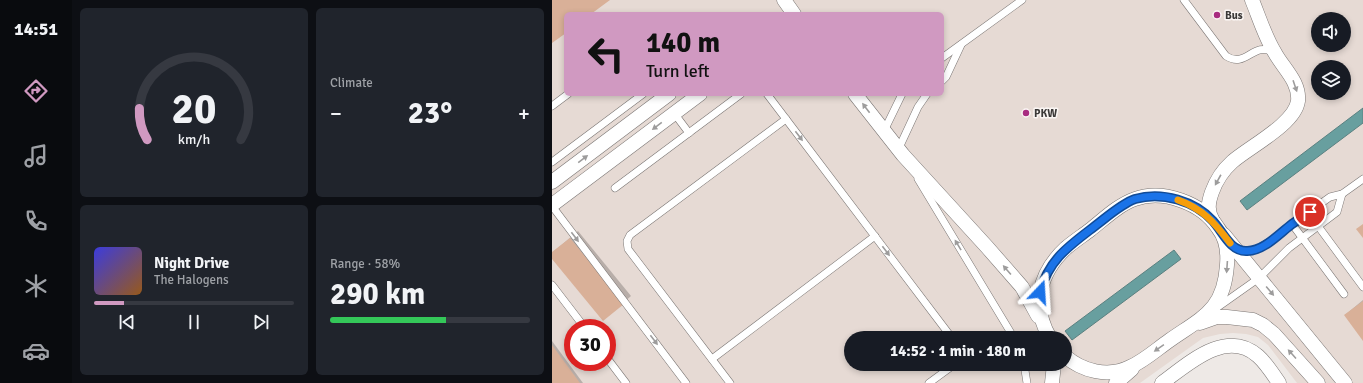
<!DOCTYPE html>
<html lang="en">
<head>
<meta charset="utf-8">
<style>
	:root { --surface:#171b24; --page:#20242c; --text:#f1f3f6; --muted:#9ea1a6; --line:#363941; --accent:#d099c1 }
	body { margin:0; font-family:Signika,sans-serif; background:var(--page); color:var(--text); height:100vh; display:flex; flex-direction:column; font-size:15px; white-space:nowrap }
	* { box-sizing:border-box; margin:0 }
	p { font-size:13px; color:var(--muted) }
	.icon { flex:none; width:22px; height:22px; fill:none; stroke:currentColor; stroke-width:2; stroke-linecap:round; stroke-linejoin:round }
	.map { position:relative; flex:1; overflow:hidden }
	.panel { display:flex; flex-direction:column; gap:8px; padding:8px; background:#0d0f14; width:480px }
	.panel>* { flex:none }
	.guide { position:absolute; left:12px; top:12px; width:380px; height:84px; border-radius:6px; box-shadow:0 2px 6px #0003; background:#d099c1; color:#111; overflow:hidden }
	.tools { position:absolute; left:759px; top:12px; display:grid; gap:8px }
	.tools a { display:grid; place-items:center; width:40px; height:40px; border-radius:50%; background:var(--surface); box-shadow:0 2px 6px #0003; font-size:20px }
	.speed { position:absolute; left:12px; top:319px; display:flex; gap:8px; font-size:20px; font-weight:700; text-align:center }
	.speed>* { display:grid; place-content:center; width:52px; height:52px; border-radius:50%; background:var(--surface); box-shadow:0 2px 6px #0003; line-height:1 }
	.speed .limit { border:6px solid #d22; background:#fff; color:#111 }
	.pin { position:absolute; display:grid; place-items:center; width:34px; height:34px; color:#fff; margin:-17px; border:2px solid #fff; border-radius:50%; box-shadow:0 1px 4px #0007 }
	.me { position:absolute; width:44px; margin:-22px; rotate:20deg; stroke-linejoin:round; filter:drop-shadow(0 0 3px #0008) }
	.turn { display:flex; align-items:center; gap:14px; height:84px; padding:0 16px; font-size:18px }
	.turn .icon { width:52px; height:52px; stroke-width:2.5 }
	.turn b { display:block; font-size:28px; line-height:34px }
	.big { font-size:30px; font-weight:800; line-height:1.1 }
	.panel .card { flex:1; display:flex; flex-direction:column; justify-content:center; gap:6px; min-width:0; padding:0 14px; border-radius:6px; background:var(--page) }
	.panel .dial { align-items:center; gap:0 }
	.dial svg { height:104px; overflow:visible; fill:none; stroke:var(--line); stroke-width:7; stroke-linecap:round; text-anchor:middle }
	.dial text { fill:var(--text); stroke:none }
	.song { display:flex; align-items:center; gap:12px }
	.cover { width:48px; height:48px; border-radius:6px; background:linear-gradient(135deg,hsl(240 70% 55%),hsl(30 70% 35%)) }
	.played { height:4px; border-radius:2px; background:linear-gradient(90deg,var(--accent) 15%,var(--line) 15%) }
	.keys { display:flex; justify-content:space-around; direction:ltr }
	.heat { display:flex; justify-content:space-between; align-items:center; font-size:22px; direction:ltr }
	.charge { height:6px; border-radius:3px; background:linear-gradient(90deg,#34c759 58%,var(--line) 0) }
	.panel .tiles { flex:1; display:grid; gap:8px; grid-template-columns:repeat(2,1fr) }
	.trip { position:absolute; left:292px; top:331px; width:228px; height:40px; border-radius:20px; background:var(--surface); box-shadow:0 2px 6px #0003; font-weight:800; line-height:40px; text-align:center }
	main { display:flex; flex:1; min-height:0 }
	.tabs { display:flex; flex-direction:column; width:72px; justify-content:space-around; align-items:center; background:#090b0e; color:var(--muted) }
	.tabs .icon { width:28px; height:28px }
	.tabs .on { color:var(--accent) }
	.tabs b { font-size:18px; color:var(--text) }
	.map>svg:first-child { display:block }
	.built { fill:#e6dad4; fill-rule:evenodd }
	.water { fill:#689f9f; stroke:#5a8080 }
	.shadow { fill:#0003 }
	.building { fill:#d9b098 }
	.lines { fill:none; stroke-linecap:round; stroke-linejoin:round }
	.service-casing { stroke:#7b7674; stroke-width:8 }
	.minor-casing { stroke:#7b7674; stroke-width:15 }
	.service { stroke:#fff; stroke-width:7 }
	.minor { stroke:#fff; stroke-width:14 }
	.oneway { fill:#9d9c9c }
	.route-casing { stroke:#114b97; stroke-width:10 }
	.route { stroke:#1a73e8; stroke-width:7 }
	.slow { stroke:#f59e0b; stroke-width:7 }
	.poi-dot { fill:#a82c80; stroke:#fbf6f4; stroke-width:1.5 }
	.labels { text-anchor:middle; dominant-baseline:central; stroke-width:3; stroke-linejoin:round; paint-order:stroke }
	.poi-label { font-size:11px; font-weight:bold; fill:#3b3938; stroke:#fbf6f4; text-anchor:start }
</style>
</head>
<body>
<main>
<nav class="tabs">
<b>14:51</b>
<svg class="icon on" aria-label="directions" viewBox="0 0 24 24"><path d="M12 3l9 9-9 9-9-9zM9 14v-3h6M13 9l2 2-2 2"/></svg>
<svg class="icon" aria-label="music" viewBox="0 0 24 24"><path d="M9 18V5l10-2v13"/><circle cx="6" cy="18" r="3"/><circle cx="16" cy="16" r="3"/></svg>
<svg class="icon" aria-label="phone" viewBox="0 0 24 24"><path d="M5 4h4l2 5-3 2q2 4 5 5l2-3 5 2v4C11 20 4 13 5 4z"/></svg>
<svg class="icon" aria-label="climate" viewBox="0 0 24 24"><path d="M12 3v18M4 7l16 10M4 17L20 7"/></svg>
<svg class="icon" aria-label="car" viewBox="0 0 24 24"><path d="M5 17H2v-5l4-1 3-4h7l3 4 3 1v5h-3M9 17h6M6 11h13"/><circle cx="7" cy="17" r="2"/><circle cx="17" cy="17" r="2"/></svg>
</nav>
<section class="panel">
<div class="tiles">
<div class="card dial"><svg viewBox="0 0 100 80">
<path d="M14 69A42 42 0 1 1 86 69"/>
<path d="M14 69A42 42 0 0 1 8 45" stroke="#d099c1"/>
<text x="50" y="56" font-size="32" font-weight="700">20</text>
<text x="50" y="72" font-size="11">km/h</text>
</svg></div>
<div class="card"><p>Climate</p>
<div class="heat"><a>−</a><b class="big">23°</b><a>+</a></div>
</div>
<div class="card">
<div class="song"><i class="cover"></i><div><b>Night Drive</b><p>The Halogens</p></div></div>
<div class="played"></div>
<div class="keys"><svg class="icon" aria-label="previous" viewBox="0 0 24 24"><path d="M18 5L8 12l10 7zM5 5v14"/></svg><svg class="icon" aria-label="pause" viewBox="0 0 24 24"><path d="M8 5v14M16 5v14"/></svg><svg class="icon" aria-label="next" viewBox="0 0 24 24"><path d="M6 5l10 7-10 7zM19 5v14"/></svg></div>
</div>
<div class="card"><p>Range · 58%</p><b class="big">290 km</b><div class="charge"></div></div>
</div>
</section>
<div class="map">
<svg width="811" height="383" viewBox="0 0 811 383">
	<rect width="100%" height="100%" fill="#eee9e6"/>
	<path class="built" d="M0 0H811V383H745L716 345 706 337 694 334 681 333 668 334 651 338 588 383H0ZM14 14H390V94H14ZM766 19H792V45H766ZM766 67H792V93H766ZM21 328H55V362H21ZM299 338H513V364H299Z"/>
	<g class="water">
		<polygon points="811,108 811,123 695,210 688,201"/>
		<polygon points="622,250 629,259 520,340 513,331"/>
	</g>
	<g class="shadow">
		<polygon points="26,231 79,296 71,303 0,257 0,253"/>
		<polygon points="811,300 811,339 793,315"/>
		<polygon points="0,341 31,383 0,383"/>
	</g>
	<g class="building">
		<polygon points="0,0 58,0 39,14 14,14 14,33 0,43"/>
		<polygon points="811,224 811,238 804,229"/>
		<polygon points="18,238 72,304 51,321 0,259 0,252"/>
		<polygon points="811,301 811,341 792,315"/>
		<polygon points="0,345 28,383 0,383"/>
	</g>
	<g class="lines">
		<defs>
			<g id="service">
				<path d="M632 0 674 56C694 69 701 41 721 52"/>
				<polyline points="390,58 470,0"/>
				<polyline points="390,81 394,77 409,45"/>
				<polyline points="215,94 400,338"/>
				<polyline points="0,106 16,94"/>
				<polyline points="122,113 137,133"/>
				<polyline points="332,131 350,94"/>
				<polyline points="346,150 366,107 375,94"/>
				<polyline points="0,162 91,94"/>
				<polyline points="366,179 462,338"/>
				<polyline points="63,188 189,94"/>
				<polyline points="0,206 134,383"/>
				<polyline points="758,212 766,226 811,287"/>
				<polyline points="740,224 792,294"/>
				<polyline points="686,249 695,251 701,250 707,248 725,237 740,224 778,197 790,194 811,179"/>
				<polyline points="0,285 33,328"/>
				<polyline points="666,307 707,278 737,248 785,212 790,194"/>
				<polyline points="55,358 74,383"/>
				<polyline points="160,359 323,236"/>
				<polyline points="472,364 475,383"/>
				<polyline points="178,383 76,249 75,241 78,235 234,119"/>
				<polyline points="377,383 403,364"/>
			</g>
			<g id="minor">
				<polyline points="232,0 242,14"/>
				<polyline points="303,94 351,155 435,247 470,287 486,316"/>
				<polyline points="0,182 117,94"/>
				<polyline points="0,205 148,94"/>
				<path d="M661 221C655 211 656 203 660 192 664 181 671 170 680 162 697 147 743 124 746 101 748 82 731 68 723 53 713 37 707 17 700 0"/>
				<polyline points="672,235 793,383"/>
				<polyline points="648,323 665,317 675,317 701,320 711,325 722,334 766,383"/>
				<path d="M498 338C479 306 487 273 514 248 521 242 530 236 538 230 552 219 566 205 583 199 611 189 650 203 666 228 674 238 676 253 675 265 672 310 651 317 618 340 605 349 592 361 578 367 556 378 530 371 513 356"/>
				<polyline points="500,383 502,364"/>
				<polyline points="564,383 580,369"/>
				<path d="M610 383C636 364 674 328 706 356 714 363 721 374 727 383"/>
			</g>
		</defs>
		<use href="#service" class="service-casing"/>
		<use href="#minor" class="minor-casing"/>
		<use href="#service" class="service"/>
		<use href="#minor" class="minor"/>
	</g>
	<defs><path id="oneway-solid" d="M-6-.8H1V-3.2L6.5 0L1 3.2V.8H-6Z"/></defs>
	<g class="oneway">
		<use href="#oneway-solid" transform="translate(743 86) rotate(71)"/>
		<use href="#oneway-solid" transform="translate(314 108) rotate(-127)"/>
		<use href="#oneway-solid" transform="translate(105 126) rotate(143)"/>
		<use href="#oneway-solid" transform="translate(247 136) rotate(53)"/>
		<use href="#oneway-solid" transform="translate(31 159) rotate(-37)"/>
		<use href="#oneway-solid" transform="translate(666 180) rotate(119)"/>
		<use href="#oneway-solid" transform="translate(23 237) rotate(53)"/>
		<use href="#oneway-solid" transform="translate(406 245) rotate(-121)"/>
		<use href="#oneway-solid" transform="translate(334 251) rotate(53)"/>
		<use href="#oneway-solid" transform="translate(675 267) rotate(94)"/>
		<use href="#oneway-solid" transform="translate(455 270) rotate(-131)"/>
		<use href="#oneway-solid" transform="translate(718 291) rotate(50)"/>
		<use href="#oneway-solid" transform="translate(102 340) rotate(53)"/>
		<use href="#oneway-solid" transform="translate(607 348) rotate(145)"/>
		<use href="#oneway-solid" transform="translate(740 354) rotate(-132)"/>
	</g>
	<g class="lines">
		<defs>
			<path id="route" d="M488 292C497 259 517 246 543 226 555 217 569 204 583 199 610 191 643 201 661 221 671 232 678 251 694 251 711 252 728 233 740 224 746 220 752 216 758 212"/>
		</defs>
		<use href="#route" class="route-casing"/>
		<use href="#route" class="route"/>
		<path class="slow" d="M626 200C651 209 662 222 678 243"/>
	</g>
	<g class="poi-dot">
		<circle cx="665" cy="15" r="4"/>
		<circle cx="474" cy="113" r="4"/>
	</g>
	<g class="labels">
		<g class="poi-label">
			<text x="673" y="15">Bus</text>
			<text x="482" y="113">PKW</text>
		</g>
	</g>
</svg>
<div class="tools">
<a><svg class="icon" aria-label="sound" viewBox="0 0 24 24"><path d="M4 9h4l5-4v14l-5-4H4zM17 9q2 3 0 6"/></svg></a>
<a><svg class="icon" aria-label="layers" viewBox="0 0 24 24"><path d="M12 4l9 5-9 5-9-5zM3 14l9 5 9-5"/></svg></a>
</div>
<div class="speed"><div class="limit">30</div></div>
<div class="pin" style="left:758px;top:212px;background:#d93025"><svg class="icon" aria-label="arrive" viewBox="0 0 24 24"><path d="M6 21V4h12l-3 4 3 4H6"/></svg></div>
<svg class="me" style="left:488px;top:292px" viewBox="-20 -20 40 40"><path d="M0-17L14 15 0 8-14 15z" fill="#1a73e8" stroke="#fff" stroke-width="4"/></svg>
<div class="trip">14:52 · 1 min · 180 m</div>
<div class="guide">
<div class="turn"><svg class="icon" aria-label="left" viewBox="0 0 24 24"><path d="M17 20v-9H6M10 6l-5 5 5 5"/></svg><div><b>140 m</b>Turn left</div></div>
</div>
</div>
</main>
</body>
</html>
